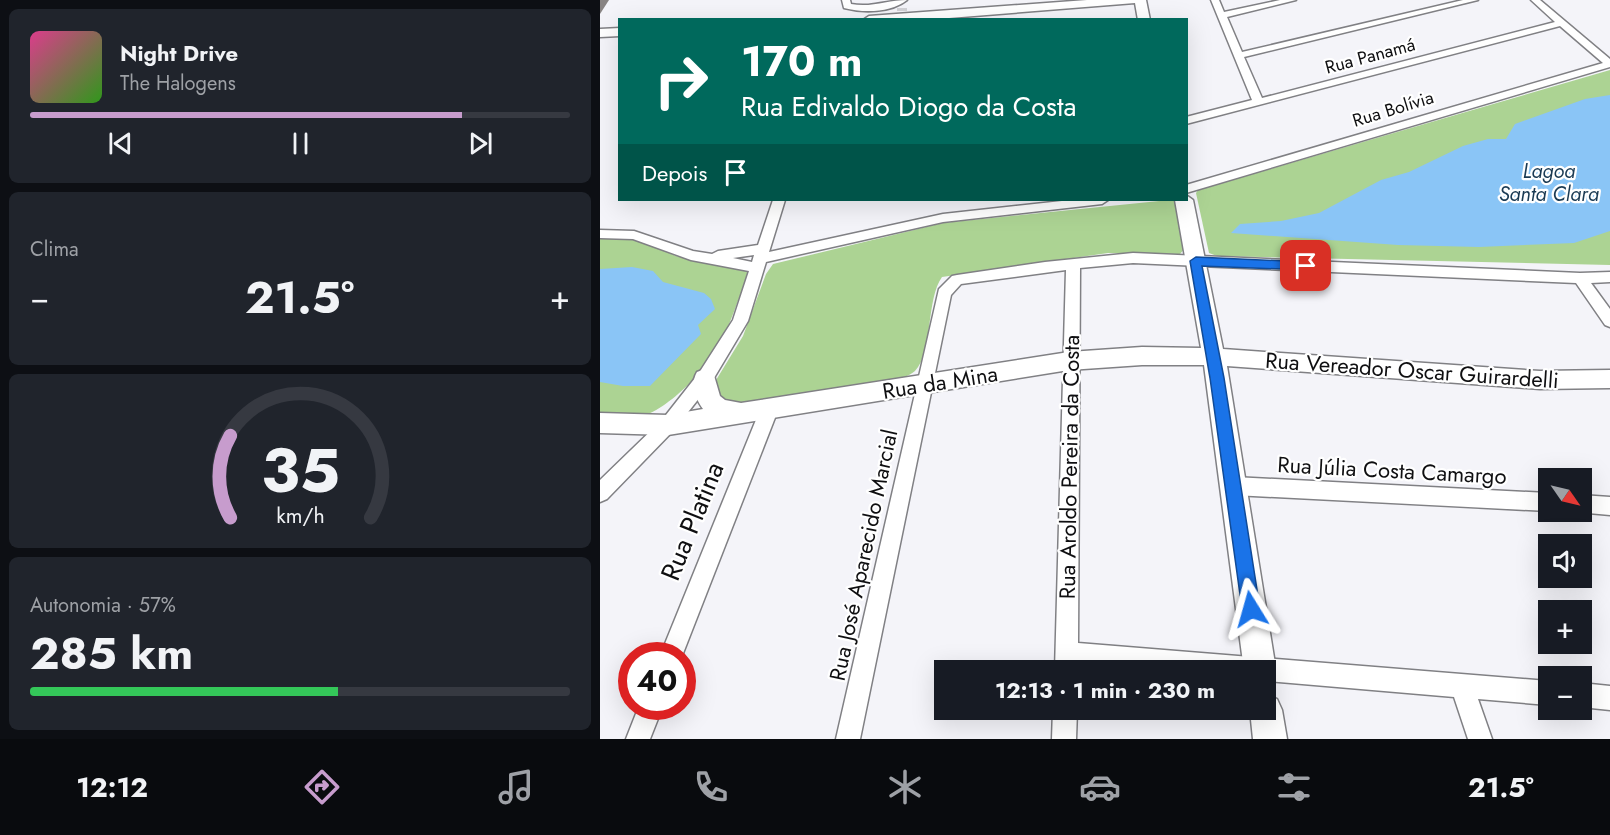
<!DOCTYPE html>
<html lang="pt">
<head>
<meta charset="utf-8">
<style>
	:root { --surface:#171b24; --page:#20242c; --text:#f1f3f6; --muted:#9ea1a6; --line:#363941; --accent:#c79ccd }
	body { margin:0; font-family:Jost,sans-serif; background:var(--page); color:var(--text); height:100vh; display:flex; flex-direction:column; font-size:22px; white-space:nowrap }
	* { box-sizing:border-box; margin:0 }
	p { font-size:20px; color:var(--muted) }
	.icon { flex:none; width:33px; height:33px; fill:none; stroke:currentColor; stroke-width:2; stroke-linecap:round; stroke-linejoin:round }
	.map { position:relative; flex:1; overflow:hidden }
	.panel { display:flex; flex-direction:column; gap:9px; padding:9px; background:#0d0f14; width:600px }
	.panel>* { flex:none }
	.hud { position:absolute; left:18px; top:18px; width:570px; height:183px; border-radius:0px; box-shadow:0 6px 24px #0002; background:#00695c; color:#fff; overflow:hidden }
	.needle { width:39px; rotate:124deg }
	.tools { position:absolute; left:938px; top:468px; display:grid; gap:12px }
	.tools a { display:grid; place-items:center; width:54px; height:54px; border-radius:0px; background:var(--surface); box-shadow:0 6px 24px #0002; font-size:30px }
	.speed { position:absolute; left:18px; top:642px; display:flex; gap:12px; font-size:30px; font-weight:700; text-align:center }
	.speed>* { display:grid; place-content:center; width:78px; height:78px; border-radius:50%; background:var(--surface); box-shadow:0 6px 24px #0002; line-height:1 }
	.speed .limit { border:9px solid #d22; background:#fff; color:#111 }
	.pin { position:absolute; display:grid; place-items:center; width:51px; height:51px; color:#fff; margin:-26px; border-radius:12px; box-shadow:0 3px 9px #0006 }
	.me { position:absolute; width:66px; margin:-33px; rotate:352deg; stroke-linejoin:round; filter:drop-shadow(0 0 4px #0008) }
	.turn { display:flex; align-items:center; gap:21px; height:126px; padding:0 24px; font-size:27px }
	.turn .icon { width:78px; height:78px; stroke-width:2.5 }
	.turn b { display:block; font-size:42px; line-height:51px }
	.then { display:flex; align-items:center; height:57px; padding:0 24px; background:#0003; gap:12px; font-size:22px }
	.big { font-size:45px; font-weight:700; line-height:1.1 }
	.panel .tile { flex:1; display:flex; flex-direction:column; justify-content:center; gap:9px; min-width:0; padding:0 21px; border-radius:9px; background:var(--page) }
	.panel .dial { align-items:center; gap:0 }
	.dial svg { height:156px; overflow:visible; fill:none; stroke:var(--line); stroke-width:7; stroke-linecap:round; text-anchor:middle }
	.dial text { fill:var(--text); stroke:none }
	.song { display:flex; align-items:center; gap:18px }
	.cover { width:72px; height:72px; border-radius:9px; background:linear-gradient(135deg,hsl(330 70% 55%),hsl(110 70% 35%)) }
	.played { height:6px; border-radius:3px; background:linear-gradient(90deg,var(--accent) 80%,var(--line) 80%) }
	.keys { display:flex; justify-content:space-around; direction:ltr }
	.heat { display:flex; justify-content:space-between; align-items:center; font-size:33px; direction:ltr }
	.charge { height:9px; border-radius:4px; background:linear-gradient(90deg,#34c759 57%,var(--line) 0) }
	.trip { position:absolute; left:334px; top:660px; width:342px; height:60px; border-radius:0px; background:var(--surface); box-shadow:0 6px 24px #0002; font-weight:700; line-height:60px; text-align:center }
	.dock { display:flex; height:96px; justify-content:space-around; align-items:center; background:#090b0e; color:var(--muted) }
	.dock .icon { width:42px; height:42px }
	.dock .selected { color:var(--accent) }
	.dock b { font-size:27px; color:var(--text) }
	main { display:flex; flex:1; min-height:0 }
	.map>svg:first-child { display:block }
	.green { fill:#acd393 }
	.water { fill:#8ac5f6 }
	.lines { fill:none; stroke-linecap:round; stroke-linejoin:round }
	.street-tunnel { stroke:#d2d2d6; stroke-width:10; stroke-dasharray:10 5; stroke-linecap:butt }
	.street-casing { stroke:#808084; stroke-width:3 }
	.secondary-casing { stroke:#808084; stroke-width:3 }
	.street { fill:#fff; fill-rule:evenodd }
	.secondary { fill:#fff; fill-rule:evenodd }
	.shaded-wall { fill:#888483 }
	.route { fill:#1a73e8; stroke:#114b97; stroke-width:1.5 }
	.labels { text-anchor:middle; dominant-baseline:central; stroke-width:4.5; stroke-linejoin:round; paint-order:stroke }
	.far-street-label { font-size:18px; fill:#0f0f11; stroke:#fff }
	.far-water-label { font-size:20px; font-style:italic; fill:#1a3a53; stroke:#fff }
	.street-label { font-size:22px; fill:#0f0f11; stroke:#fff }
	.near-street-label { font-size:27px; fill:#0f0f11; stroke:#fff }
</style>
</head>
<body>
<main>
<section class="panel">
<div class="tile">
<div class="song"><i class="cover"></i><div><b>Night Drive</b><p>The Halogens</p></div></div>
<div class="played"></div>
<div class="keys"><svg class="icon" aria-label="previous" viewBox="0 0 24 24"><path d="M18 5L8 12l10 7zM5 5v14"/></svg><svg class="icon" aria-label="pause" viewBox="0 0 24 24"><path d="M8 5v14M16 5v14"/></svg><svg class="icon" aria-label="next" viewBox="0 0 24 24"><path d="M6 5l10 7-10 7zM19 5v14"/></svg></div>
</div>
<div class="tile"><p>Clima</p>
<div class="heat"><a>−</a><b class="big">21.5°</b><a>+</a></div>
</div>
<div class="tile dial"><svg viewBox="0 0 100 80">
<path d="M14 69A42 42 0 1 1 86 69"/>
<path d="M14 69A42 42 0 0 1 14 27" stroke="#c79ccd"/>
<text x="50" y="56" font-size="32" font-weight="700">35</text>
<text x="50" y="72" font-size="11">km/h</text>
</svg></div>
<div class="tile"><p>Autonomia · 57%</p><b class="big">285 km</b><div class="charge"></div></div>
</section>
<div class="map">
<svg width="1010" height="739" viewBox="0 0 1010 739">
	<rect width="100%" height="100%" fill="#f4f4f9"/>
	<g class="green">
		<polygon points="1010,70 1010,265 617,256 609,253 596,193 598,190"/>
		<path d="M569 200H576L586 247 580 254 508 253 342 277C326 299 333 352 315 371 312 374 306 376 303 378L134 405 122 404 113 385 143 336 166 274 173 264 343 223Z"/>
		<path d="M0 237 34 238 76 256 150 272C138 296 131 326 117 349 101 375 60 419 28 419 19 419 9 416 0 414Z"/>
	</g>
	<g class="water">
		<polygon points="1010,95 1010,231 974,243 879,247 798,245 631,233 640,224 681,221 719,213 781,180 809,172 863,146 888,139 906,139 915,124 985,99"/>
		<polygon points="32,267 53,271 63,282 104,293 111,299 115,309 98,325 101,334 50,386 23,386 0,382 0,269"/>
	</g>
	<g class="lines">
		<polyline class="street-tunnel" points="302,8 302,11"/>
		<defs>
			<g id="street">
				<path d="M242 0H250L251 4C271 8 288 0 307 0 291 13 263 13 244 8Z"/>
				<polygon points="611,0 619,0 624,12 680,0 696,0 627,17 642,52 863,0 878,0 644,57 662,98 955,22 931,0 940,0 1010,59 1010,67 586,193 586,185 1003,63 960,26 586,124 586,117 652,100"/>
				<path d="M173 200H185L169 252 343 214 471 200H508L502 204 343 222 166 262 148 321 111 383 74 430 7 499 0 502V480L62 420 99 373 133 320 149 271 91 260 33 239 0 238V230L34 231 93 251 112 254 118 251 158 245ZM154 255 152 262 133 258Z"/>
				<polygon points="533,253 980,273 1010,272 1010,282 991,283 1010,309 1010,327 1005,325 976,283 533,263 480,268 478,643 948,681 948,705 878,699 892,739 868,739 854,697 666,681 666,670 540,670 477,665 477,670 455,670 466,270 361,284 351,295 260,739 236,739 339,289 352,276 357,275 445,262"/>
				<polygon points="169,403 175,405 178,410 82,656 60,656 160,410 163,405"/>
				<polygon points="634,477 948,493 948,511 634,495 627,492 625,486 627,480"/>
				<polygon points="981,495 1010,497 1010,515 977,512 981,512"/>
				<polygon points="981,683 1010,686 1010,710 981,707"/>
				<polygon points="39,706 63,706 50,739 26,739"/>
				<polygon points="453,710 477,710 476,739 452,739"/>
			</g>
			<g id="secondary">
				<polygon points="487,0 546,0 550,20 538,20 535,3 324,20 263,20 269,16"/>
				<polygon points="20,28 20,36 0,37 0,29"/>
				<path d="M586 195 593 200 623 349 940 371 1010 370V388L940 389 627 366 676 670 671 681 666 683V670H644L604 365H542L469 370 68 435 0 433V413L68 415 103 409C95 398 90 384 97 372L105 369 113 372 120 396 125 400 141 403 469 352 542 347 601 348 575 200H586Z"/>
				<polygon points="666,694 677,699 682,710 687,739 653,739 650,710 666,710"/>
			</g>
		</defs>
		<use href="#street" class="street-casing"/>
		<use href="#secondary" class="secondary-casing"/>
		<use href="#street" class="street"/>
		<use href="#secondary" class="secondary"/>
	</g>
	<polygon class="shaded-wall" points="0,0 9,0 0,14"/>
	<polygon class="route" points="596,257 706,262 712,266 706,270 602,266 624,378 660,609 657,616 651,618 645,616 642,609 610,378 590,261"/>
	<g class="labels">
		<g class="far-street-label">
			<text transform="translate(770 56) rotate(-15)">Rua Panamá</text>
			<text transform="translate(793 109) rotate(-17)">Rua Bolívia</text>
		</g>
		<g class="far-water-label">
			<text x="949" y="171">Lagoa<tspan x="949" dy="23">Santa Clara</tspan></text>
		</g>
		<g class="street-label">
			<text transform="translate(812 370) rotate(4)">Rua Vereador Oscar Guirardelli</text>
			<text transform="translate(340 382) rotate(-9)">Rua da Mina</text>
			<text transform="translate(469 467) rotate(-89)">Rua Aroldo Pereira da Costa</text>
			<text transform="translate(792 470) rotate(3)">Rua Júlia Costa Camargo</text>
			<text transform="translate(263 555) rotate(-78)">Rua José Aparecido Marcial</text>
		</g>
		<g class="near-street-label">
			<text transform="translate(92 521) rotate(-68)">Rua Platina</text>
		</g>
	</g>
</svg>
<div class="tools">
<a><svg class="needle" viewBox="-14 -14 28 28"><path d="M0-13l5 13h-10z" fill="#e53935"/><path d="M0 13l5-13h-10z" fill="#9ea1a6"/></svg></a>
<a><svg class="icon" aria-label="sound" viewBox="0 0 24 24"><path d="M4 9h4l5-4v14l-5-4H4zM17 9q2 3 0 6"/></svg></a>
<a>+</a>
<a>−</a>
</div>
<div class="speed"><div class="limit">40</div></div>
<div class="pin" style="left:706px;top:266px;background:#d93025"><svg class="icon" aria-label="arrive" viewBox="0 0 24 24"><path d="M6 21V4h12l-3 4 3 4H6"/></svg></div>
<svg class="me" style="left:651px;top:609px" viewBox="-20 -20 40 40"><path d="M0-17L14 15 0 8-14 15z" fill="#1a73e8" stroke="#fff" stroke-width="4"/></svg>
<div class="trip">12:13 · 1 min · 230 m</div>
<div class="hud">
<div class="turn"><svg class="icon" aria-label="right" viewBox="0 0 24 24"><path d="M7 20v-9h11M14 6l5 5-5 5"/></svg><div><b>170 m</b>Rua Edivaldo Diogo da Costa</div></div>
<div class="then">Depois<svg class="icon" aria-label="arrive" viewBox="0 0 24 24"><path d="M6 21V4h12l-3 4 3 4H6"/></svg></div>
</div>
</div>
</main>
<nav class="dock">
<b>12:12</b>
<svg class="icon selected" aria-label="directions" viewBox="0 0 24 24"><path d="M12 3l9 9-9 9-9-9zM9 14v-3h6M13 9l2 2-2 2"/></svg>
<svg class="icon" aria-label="music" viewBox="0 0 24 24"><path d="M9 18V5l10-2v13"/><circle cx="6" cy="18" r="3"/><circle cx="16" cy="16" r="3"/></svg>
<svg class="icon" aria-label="phone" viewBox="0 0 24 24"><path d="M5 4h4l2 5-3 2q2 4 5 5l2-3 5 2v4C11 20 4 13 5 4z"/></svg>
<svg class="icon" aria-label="climate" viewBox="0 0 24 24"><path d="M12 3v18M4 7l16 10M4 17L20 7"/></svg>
<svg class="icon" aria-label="car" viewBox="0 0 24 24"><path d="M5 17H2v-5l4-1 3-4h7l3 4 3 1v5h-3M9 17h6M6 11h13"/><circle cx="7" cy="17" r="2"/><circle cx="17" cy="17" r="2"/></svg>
<svg class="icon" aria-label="filters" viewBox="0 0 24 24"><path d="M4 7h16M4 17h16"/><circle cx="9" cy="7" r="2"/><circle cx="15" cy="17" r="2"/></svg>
<b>21.5°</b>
</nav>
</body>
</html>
